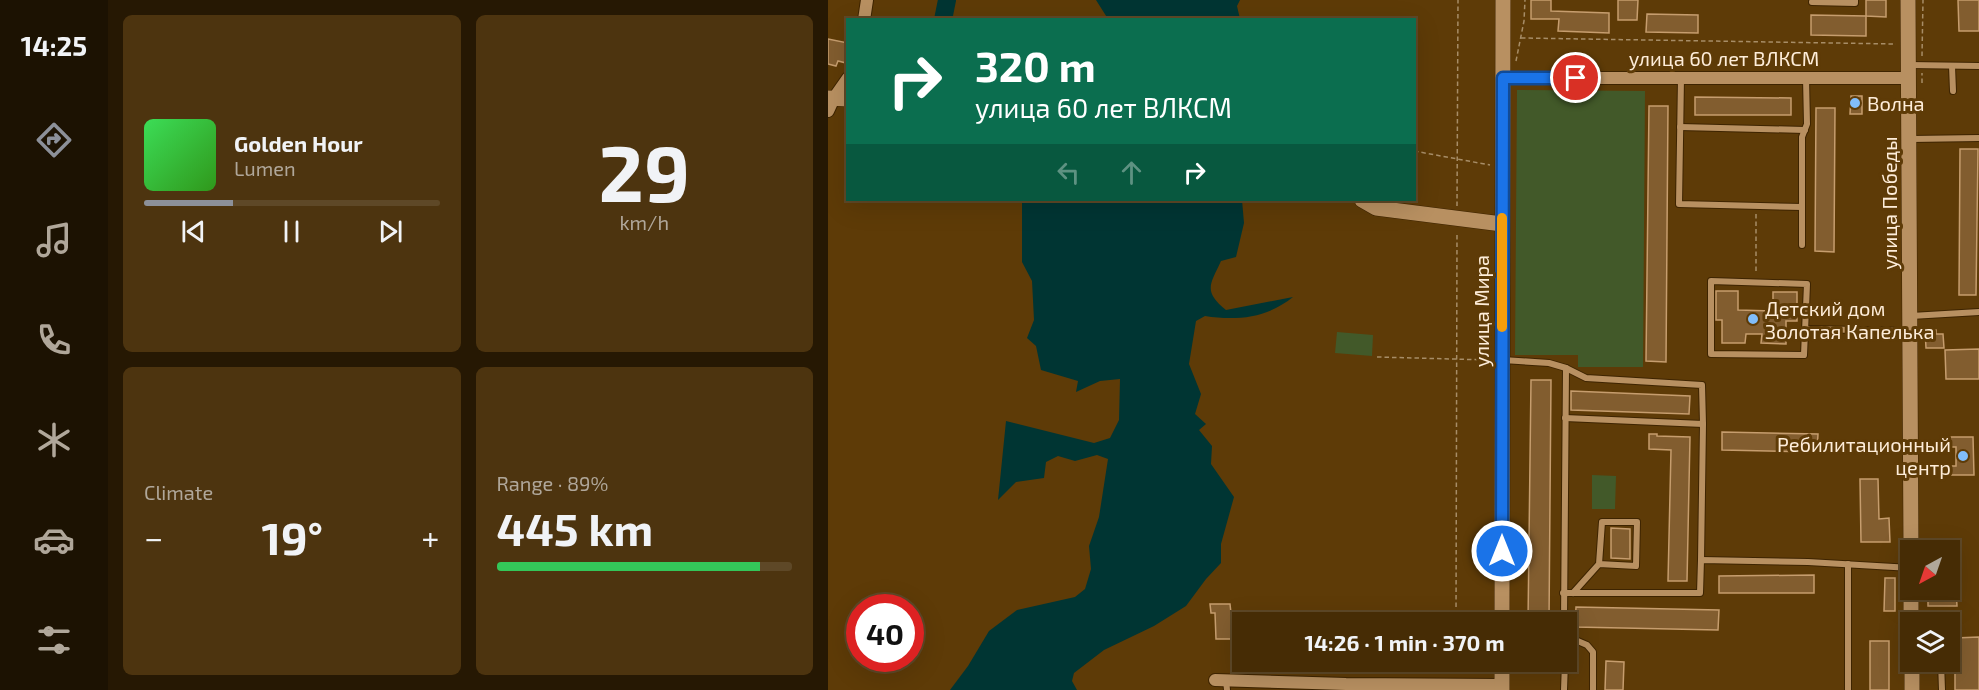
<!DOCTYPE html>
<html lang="en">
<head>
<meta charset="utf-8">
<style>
	:root { --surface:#462c05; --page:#4d340f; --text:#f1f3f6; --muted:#b0a79a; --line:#5e4827; --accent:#8c9099 }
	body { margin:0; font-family:"Exo 2",sans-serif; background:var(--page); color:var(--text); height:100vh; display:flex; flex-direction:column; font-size:22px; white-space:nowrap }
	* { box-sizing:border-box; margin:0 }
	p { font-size:20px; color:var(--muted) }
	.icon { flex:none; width:33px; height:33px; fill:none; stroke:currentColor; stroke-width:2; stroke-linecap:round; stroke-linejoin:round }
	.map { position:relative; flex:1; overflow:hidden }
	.panel { display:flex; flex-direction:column; gap:15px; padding:15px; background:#261803; width:720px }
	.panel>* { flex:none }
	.hud { position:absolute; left:18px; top:18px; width:570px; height:183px; border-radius:0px; box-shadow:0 6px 24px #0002,0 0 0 2px var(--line); background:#0b6e4f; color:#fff; overflow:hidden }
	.needle { width:39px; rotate:220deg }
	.buttons { position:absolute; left:1072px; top:540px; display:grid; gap:12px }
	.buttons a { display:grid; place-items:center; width:60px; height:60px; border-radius:0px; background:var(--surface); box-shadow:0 6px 24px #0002,0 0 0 2px var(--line); font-size:30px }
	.speed { position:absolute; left:18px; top:594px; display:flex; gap:12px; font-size:30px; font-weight:700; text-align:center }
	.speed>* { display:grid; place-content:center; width:78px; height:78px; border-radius:50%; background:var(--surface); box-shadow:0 6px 24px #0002,0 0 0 2px var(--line); line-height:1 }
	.speed .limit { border:9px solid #d22; background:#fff; color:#111 }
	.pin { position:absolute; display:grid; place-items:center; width:51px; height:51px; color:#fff; margin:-26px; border:3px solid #fff; border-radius:50%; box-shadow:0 2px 6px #0007 }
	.me { position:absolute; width:66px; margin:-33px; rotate:0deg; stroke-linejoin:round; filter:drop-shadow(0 0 4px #0008) }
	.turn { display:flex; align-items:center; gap:21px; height:126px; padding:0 30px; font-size:27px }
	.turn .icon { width:78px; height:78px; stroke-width:2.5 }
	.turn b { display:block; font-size:42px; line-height:51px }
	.lanes { display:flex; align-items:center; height:57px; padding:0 30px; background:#0003; justify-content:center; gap:30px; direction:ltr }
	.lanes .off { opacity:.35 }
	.big { font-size:45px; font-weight:700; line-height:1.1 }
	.panel .card { flex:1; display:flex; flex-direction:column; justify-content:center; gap:9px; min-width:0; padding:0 21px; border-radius:9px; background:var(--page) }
	.panel .dial { align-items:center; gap:0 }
	.dial b { font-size:78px; line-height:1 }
	.song { display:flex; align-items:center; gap:18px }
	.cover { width:72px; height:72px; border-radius:9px; background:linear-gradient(135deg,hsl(130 70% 55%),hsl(110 70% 35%)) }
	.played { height:6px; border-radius:3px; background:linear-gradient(90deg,var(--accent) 30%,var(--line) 30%) }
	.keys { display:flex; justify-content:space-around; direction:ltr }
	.heat { display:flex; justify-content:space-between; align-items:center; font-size:33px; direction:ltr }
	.charge { height:9px; border-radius:4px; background:linear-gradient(90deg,#34c759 89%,var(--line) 0) }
	.panel .tiles { flex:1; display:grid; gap:15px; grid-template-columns:repeat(2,1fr) }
	.trip { position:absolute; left:404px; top:612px; width:345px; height:60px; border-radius:0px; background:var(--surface); box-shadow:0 6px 24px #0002,0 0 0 2px var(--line); font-weight:700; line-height:60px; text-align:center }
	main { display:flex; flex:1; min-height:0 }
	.menu { display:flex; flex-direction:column; width:108px; justify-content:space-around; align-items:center; background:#1c1202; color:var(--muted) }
	.menu .icon { width:42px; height:42px }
	.menu .on { color:var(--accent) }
	.menu b { font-size:27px; color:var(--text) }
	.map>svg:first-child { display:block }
	.green { fill:#425929 }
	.water { fill:#003533 }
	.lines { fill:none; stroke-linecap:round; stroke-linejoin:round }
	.river { stroke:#003533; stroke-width:18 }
	.building { fill:#825d2f; stroke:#c69d6e; stroke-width:1.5 }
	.service-casing { stroke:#3e2400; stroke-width:8 }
	.minor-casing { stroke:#3e2400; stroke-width:14 }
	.tertiary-casing { stroke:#3e2400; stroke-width:16 }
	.path { stroke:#a78d67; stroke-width:1.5; stroke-dasharray:4.5 3; stroke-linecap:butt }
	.service { stroke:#b89061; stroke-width:6 }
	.minor { stroke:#b89061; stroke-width:12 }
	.tertiary { stroke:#b89061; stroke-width:15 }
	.route-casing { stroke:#114b97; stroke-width:15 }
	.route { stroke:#1a73e8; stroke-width:10 }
	.slow { stroke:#f59e0b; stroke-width:10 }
	.poi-dot { fill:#81bdfa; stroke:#5e3b07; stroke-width:2 }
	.labels { text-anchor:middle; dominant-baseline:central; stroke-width:6; stroke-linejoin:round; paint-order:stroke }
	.street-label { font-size:20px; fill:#feedd9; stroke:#5e3b07 }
	.poi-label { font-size:20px; fill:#feedd9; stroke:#5e3b07; text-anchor:start }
</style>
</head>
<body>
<main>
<nav class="menu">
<b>14:25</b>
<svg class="icon on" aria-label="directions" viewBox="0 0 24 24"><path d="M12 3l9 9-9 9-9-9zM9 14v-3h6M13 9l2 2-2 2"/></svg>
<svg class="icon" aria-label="music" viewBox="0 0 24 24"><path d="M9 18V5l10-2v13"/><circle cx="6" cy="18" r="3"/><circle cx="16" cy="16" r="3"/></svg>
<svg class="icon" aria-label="phone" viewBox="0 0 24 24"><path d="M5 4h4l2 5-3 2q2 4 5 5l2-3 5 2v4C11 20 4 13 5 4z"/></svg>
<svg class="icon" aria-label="climate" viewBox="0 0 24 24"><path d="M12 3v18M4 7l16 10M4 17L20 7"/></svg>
<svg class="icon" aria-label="car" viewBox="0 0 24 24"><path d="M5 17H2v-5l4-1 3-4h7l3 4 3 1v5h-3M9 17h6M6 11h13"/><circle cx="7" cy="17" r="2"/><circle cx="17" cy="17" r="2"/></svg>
<svg class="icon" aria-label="filters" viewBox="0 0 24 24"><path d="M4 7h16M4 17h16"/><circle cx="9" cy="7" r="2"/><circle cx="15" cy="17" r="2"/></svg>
</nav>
<section class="panel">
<div class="tiles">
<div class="card">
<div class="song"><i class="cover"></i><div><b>Golden Hour</b><p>Lumen</p></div></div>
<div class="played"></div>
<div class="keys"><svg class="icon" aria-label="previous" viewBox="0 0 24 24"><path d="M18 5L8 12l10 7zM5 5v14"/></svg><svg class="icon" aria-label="pause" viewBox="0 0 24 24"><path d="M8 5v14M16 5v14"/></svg><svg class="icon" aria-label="next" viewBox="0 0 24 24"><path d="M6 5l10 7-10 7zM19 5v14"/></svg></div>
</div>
<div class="card dial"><b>29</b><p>km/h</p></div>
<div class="card"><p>Climate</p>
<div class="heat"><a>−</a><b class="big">19°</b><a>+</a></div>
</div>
<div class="card"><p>Range · 89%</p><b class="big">445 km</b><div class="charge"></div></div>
</div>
</section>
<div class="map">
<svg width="1151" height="690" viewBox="0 0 1151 690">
	<rect width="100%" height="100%" fill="#5e3b07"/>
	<g class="green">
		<polygon points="689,90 817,91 815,367 750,367 750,355 687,355"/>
		<polygon points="509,332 545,335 544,356 507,353"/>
		<polygon points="764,475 788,476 787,509 764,509"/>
	</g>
	<g class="water">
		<polygon points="268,0 412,0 409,6 412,19 280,19"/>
		<path d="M190 200H414L416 223 408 257 393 261C382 285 375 291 398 310L465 297C439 318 409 321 377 316L368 321 361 364 373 394 367 414 378 424 371 430 384 446 383 464 406 497 393 544V563L378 579 358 606 326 626 276 650 246 673 244 681 249 690H122L140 666 161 631 189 610 247 597 257 589 263 569 261 546 271 517 280 459 269 455 247 461 230 456 218 462 216 478 188 482 170 500 178 421 266 443 282 438 291 420 292 379 272 381 248 392 250 381 213 370 208 346 199 338 206 320 204 281 194 262V203Z"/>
	</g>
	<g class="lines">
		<polyline class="river" points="115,20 119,0"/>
	</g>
	<g class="building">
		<polygon points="703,0 723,0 723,11 781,13 781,33 730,31 731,19 703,19"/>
		<polygon points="790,0 810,0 809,20 790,20"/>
		<polygon points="1038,0 1058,0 1058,17 1038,16"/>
		<polygon points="1130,0 1151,0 1151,31 1131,31"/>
		<polygon points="819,14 870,15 870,33 818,32"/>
		<polygon points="983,15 1038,16 1038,36 983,35"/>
		<polygon points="0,39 20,43 18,63 10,61 8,66 0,64"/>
		<polygon points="1023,96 1034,96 1034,114 1022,114"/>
		<polygon points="867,97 963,98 963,115 867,115"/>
		<polygon points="821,106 840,106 838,362 818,361"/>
		<polygon points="988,108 1007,108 1006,252 987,251"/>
		<polygon points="1132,149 1150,149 1148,295 1131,295"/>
		<polygon points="888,291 910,291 910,310 945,311 945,292 969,292 969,321 958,321 958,344 933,343 934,334 918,334 917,343 894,343 894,320 888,320"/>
		<polygon points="1097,330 1108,330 1108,334 1115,334 1116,348 1098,348"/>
		<polygon points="1151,349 1151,379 1118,379 1117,350"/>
		<polygon points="703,380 723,380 721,622 700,622"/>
		<polygon points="743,391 862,396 861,414 743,410"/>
		<polygon points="894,432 990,434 989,452 894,450"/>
		<polygon points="821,434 829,434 829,436 862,437 859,581 840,581 843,450 821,449"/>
		<polygon points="1121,437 1145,437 1146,475 1121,475 1121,466 1128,466 1128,447 1121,447"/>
		<polygon points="1032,479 1050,479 1051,519 1061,518 1062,542 1033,542"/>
		<polygon points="783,528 802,529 802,559 783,558"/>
		<polygon points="986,575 986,593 891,593 891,576"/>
		<polygon points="1057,578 1067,578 1067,611 1056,611"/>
		<polygon points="1100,591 1128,591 1129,606 1100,606"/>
		<polygon points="382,604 402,604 403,613 407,613 408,639 388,639 387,613 383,613"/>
		<polygon points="748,607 891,610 890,630 747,627"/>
		<polygon points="1151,637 1151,690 1127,690 1127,638"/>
		<rect x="1042" y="641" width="19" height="49"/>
		<polygon points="778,661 796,662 795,690 777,690"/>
	</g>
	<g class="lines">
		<defs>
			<g id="service">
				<polyline points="984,2 1027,3 1027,0"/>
				<polyline points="1081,65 1151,66"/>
				<polyline points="1124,66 1125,91"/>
				<polyline points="853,78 851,204 974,207"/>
				<polyline points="852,127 977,130"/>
				<polyline points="1083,139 1151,138"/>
				<polyline points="974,245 974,137 979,124 978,78"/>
				<polygon points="883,281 979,284 976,355 883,354"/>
				<polyline points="1083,316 1151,312"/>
				<polyline points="978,329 1082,331"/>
				<polyline points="675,360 721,363 738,368 758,378 874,385 875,424 737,418"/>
				<polyline points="873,560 875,424"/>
				<polyline points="735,593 872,593 873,560 980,562 1083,568"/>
				<polyline points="745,593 771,564 808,566 809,522 774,522 771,564"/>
				<polyline points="736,622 738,368"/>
				<polyline points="738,636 759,645 765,652 765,690"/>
				<polyline points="1113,662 1114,690"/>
				<polyline points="398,680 399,690"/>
				<polyline points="736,690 737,662"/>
				<polyline points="1020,690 1020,564"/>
			</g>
			<g id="minor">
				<polyline points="36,20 39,0"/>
				<polyline points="675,78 1081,78"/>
				<polyline points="0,111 6,98 20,78"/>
				<polyline points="387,680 518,684 674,685"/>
			</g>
			<g id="tertiary">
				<polyline points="1080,0 1083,550"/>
				<polyline points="0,98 20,99"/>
				<polyline points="534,200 548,208 674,224"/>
				<polyline points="1083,590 1083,622"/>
				<polyline points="674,622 675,0"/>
				<polyline points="1084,662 1084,690"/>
				<polyline points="674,690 674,662"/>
			</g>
		</defs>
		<use href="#service" class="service-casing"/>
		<use href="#minor" class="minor-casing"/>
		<use href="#tertiary" class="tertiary-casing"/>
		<g class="path">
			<polyline points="693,38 1068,44"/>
			<polyline points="1094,56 1095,0"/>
			<polyline points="688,61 696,21 697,0"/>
			<polyline points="1094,83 1094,73"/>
			<polyline points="586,151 662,165"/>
			<polyline points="629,206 630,0"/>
			<polyline points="928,214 928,273"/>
			<polyline points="549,357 662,360"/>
			<polyline points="628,622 629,232"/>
			<polyline points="627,673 627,662"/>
		</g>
		<use href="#service" class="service"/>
		<use href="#minor" class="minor"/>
		<use href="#tertiary" class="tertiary"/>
	</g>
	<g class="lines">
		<defs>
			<polyline id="route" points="674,551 675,78 748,78"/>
		</defs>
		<use href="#route" class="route-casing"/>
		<use href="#route" class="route"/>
		<polyline class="slow" points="674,327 674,218"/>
	</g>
	<g class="poi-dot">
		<circle cx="1027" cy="103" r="6"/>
		<circle cx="925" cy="319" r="6"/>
		<circle cx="1135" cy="456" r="6"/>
	</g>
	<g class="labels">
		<g class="street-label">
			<text x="896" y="58">улица 60 лет ВЛКСМ</text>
			<text transform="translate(1061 203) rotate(-90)">улица Победы</text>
			<text transform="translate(653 311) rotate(-90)">улица Мира</text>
		</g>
		<g class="poi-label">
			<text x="1039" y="103">Волна</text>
			<text x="937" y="308">Детский дом<tspan x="937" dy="23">Золотая Капелька</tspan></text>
			<text x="1123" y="444" text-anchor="end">Ребилитационный<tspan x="1123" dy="23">центр</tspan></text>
		</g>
	</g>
</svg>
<div class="buttons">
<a><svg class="needle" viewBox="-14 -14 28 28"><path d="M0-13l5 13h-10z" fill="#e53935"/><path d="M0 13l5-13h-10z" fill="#b0a79a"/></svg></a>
<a><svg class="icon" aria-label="layers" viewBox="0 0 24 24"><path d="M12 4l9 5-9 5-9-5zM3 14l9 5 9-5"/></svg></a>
</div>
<div class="speed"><div class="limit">40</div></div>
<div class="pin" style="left:748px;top:78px;background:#d93025"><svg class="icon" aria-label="arrive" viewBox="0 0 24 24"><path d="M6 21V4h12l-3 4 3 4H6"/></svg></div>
<svg class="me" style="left:674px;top:551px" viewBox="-20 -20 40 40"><circle r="17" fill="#1a73e8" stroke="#fff" stroke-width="3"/><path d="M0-11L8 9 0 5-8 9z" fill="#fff"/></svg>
<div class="trip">14:26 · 1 min · 370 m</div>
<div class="hud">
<div class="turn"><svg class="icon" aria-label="right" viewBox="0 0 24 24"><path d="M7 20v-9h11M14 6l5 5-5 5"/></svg><div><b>320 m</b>улица 60 лет ВЛКСМ</div></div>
<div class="lanes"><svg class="icon off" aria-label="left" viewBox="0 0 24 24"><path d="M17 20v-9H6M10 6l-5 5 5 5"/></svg><svg class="icon off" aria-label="ahead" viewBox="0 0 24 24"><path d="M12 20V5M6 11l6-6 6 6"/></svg><svg class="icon" aria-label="right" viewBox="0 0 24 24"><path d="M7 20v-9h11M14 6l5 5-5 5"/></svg></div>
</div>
</div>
</main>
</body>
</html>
